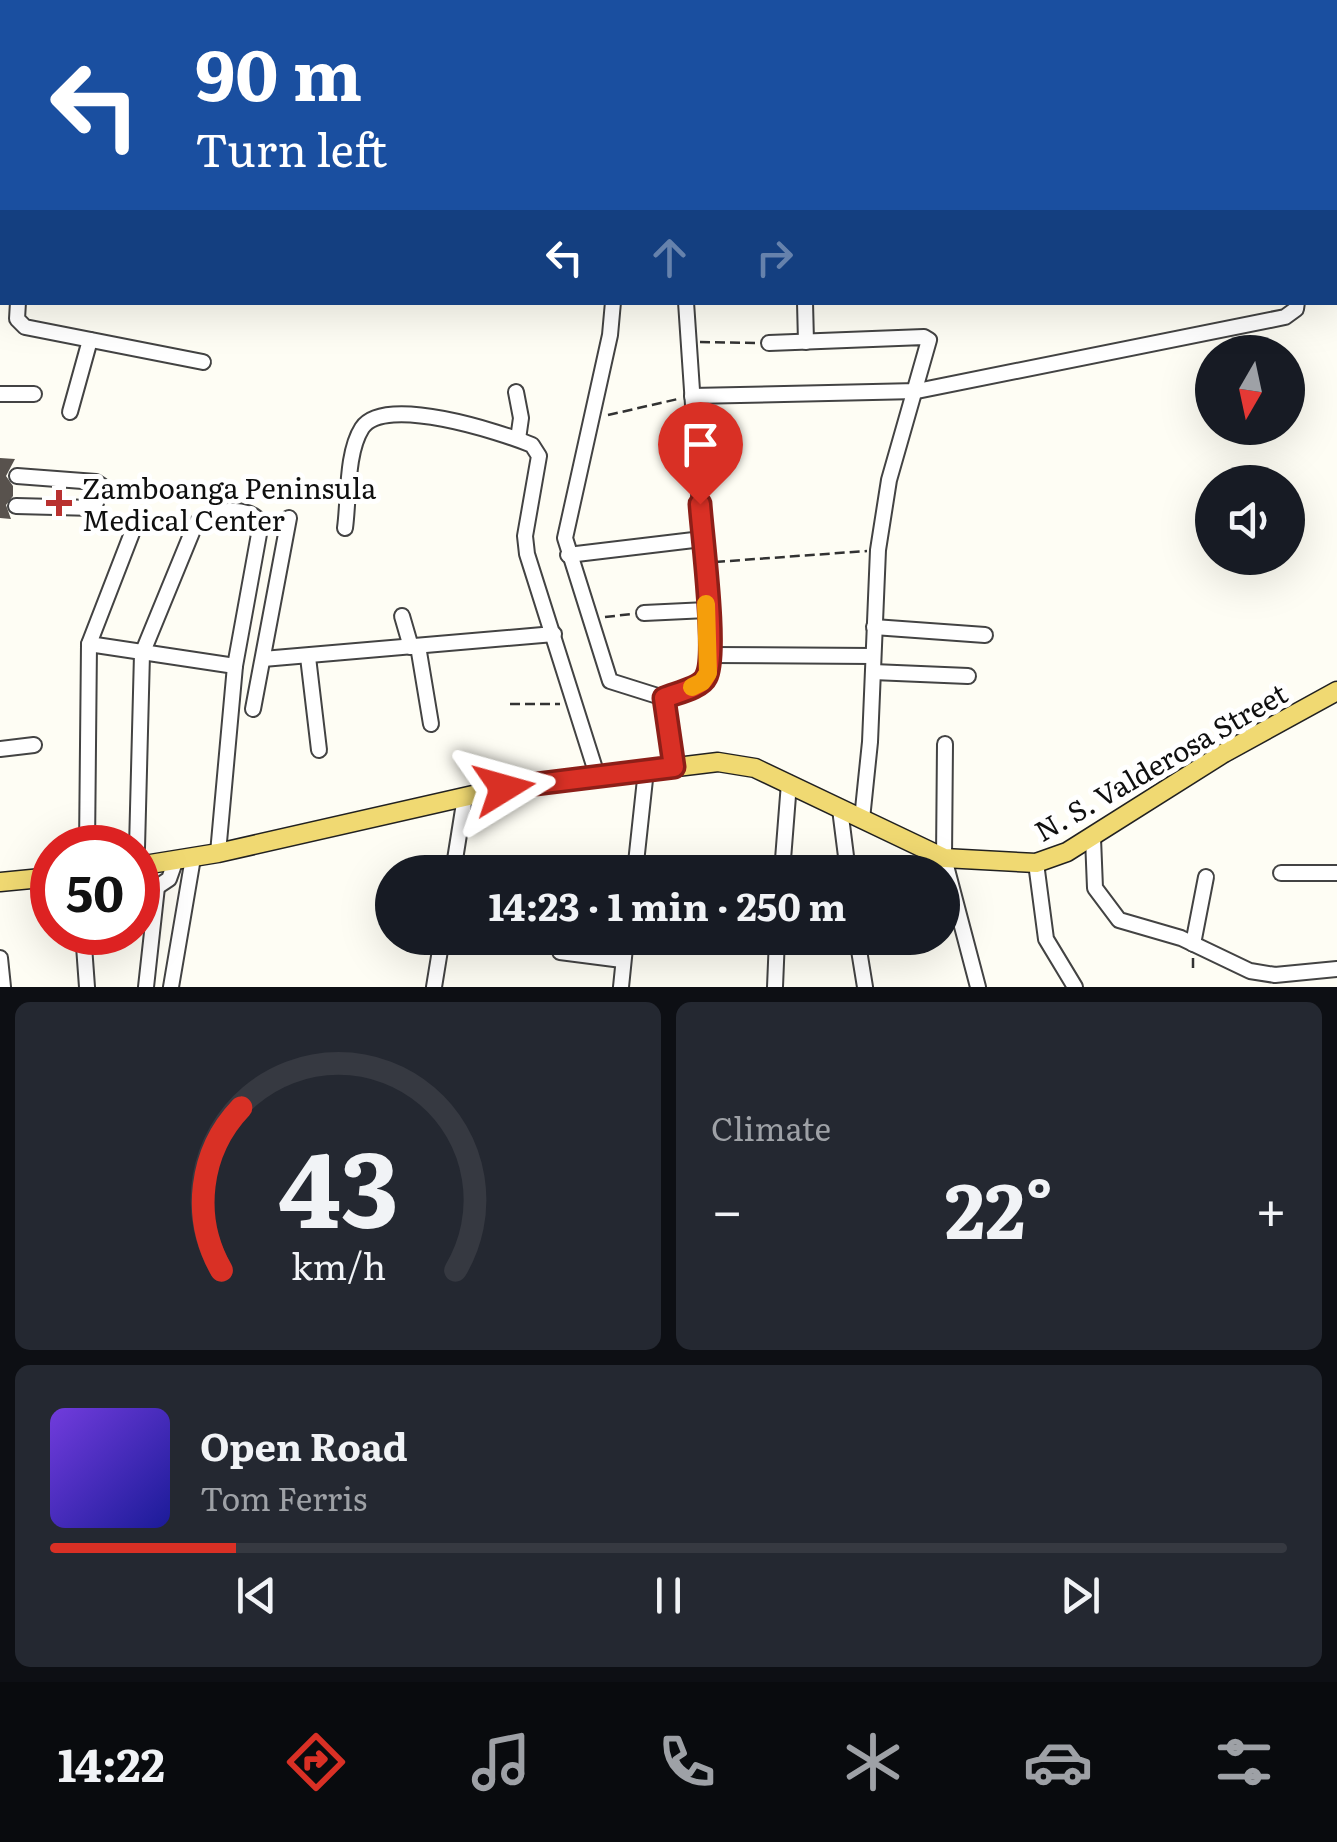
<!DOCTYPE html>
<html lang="en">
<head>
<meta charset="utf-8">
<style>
	:root { --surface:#171b24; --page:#242831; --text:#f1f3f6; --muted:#9ea1a6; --line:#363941; --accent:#d93025 }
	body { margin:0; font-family:Literata,serif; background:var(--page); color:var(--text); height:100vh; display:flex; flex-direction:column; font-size:38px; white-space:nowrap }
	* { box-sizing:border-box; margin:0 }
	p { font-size:32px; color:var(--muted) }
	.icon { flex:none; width:55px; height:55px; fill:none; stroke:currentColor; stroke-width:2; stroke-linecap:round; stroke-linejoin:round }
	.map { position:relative; height:987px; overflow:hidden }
	.drawer { display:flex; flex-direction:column; gap:15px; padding:15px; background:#0d0f14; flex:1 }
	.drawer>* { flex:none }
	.banner { position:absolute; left:0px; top:0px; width:1338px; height:305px; box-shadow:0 10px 40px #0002; background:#1a4fa0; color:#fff; overflow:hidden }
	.needle { width:65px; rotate:189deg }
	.fabs { position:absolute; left:1195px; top:335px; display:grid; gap:20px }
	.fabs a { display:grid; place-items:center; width:110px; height:110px; border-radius:50%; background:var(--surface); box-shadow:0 10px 40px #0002; font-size:50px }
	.speed { position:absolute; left:30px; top:825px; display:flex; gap:20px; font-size:50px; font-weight:700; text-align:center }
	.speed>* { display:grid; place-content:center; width:130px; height:130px; border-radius:50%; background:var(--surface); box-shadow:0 10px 40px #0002; line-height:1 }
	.speed .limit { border:15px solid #d22; background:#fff; color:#111 }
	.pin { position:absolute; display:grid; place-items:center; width:85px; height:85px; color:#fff; margin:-102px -42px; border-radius:50% 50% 50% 0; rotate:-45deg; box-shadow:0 0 10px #0007 }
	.pin .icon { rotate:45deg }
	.me { position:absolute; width:110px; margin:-55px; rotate:82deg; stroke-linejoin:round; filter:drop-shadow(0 0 8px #0008) }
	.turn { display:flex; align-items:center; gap:35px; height:210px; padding:0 30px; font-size:45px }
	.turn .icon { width:130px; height:130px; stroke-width:2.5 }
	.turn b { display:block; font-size:70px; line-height:85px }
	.lanes { display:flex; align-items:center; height:95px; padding:0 30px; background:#0003; justify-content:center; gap:50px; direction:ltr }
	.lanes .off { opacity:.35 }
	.big { font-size:75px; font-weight:700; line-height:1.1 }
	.drawer .widget { flex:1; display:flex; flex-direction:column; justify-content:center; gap:15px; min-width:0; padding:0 35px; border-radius:15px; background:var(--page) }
	.drawer .dial { align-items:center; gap:0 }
	.dial svg { height:260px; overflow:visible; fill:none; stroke:var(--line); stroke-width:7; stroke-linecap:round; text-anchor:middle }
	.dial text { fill:var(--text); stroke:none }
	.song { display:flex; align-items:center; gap:30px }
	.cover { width:120px; height:120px; border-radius:15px; background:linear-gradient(135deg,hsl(260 70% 55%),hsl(240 70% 35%)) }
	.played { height:10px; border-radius:5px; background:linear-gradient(90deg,var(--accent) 15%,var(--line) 15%) }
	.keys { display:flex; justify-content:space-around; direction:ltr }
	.heat { display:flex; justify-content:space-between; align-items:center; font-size:55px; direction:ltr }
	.drawer .tiles { flex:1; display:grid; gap:15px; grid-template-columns:1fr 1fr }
	.widget:last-child { grid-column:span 2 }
	.trip { position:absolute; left:375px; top:855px; width:585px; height:100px; border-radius:50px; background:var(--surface); box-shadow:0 10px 40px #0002; font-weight:700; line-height:100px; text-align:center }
	.tabs { display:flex; height:160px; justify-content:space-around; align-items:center; background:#090b0e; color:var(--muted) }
	.tabs .icon { width:70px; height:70px }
	.tabs .current { color:var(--accent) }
	.tabs b { font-size:45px; color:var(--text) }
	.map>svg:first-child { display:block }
	.building { fill:#58524d }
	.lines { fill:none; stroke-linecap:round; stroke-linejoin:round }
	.minor-casing { stroke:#434343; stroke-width:18 }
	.major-casing { stroke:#212121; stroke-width:21 }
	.path { stroke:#323232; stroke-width:2.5; stroke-dasharray:10 5; stroke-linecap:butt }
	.minor { stroke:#fff; stroke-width:14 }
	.major { stroke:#f0d972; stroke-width:18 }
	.route-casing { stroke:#8d1f18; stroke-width:25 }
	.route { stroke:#d93025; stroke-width:18 }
	.slow { stroke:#f59e0b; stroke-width:18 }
	.poi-dot { fill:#b9312f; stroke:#fff; stroke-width:4 }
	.labels { text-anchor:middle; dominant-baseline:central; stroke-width:10; stroke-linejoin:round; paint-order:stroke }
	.poi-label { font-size:28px; fill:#101010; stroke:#fff; text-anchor:start }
	.street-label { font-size:28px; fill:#101010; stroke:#fff }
</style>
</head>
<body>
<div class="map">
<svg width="1337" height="987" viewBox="0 0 1337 987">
	<rect width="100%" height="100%" fill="#fefdf4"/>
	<polygon class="building" points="0,458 15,459 6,476 13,486 13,496 6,505 11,519 0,518"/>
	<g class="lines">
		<defs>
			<g id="minor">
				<polyline points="138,0 139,2"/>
				<polyline points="171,0 172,2"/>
				<polyline points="502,0 502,2"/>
				<polyline points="572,0 572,2"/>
				<polyline points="651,0 651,2"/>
				<polyline points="729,0 729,2"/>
				<polyline points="811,0 811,2"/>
				<polyline points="905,0 905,2"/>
				<polyline points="0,113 2,113"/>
				<polyline points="0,224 2,224"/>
				<polyline points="18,302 17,319 25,327 203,362"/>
				<polyline points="613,302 610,335 565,538 610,681 664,698"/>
				<polyline points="805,302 806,342"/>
				<polyline points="769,343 924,337 929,340 889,480 878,550 870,742 862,819"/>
				<polyline points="516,392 521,418 518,439"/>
				<polyline points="0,394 34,394"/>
				<polyline points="692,396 917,391 1285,317 1296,309 1297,302"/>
				<polyline points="70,412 90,340"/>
				<polyline points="16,506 94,508 102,486 96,482 17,476"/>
				<path d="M345 528C349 499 346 453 362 428 384 394 500 432 532 445L539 456 525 536 527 554 597 775"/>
				<polyline points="568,555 702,539"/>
				<polyline points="644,613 707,610"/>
				<polyline points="402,616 411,647"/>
				<polyline points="874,627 985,635"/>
				<polyline points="89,644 235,666"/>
				<polyline points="418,646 431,724"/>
				<polyline points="710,655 873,656"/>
				<polyline points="308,657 319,750"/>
				<polyline points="263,659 554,634"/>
				<polyline points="873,672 968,676"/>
				<polyline points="253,709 289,518"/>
				<polyline points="945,744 944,858 978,987"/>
				<polyline points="0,749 34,745"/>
				<path d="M674 767 664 698C693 686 707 689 710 655L686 302"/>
				<polyline points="840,809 848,872"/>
				<polyline points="1093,838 1095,888 1119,920 1181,938 1250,971 1275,975 1337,969"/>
				<polyline points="87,848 89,644 137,520"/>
				<path d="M137 848 142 654 195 525C208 509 249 504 261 523L235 666 218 853"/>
				<polyline points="1036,863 1046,939 1075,987"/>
				<polyline points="453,872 465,797"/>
				<polyline points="635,872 646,770"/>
				<polyline points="782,872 789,783"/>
				<polyline points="1281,873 1337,873"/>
				<polyline points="138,875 157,887 146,987"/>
				<polyline points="157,887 169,879 175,862"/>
				<polyline points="83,932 87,987"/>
				<polyline points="857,938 865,987"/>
				<polyline points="1193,944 1206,877"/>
				<polyline points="560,952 622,960"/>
				<polyline points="0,958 3,987"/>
				<polyline points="171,987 193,858"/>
				<polyline points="434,987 442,938"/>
				<polyline points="621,987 626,938"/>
				<polyline points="775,987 777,938"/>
			</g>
			<g id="major">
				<polyline points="138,866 218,853 504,788 718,762 755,768 944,858 1036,863 1067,852 1224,753 1337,691"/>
				<polyline points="0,882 52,877"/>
			</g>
		</defs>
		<use href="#minor" class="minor-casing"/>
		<use href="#major" class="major-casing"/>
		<g class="path">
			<polyline points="700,342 757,343"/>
			<polyline points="608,415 678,399"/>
			<polyline points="715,562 867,551"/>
			<polyline points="605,617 632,614"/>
			<polyline points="510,704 560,704"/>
			<polyline points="1193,958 1193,971"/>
		</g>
		<use href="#minor" class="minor"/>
		<use href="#major" class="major"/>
	</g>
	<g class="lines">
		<defs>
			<path id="route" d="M504 788 674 767 664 698C676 693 701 688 706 677 718 655 702 535 700 504"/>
		</defs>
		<use href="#route" class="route-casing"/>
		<use href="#route" class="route"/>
		<polyline class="slow" points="692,687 702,682 708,673 706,604"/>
	</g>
	<path class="poi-dot" d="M54 488h10v10h10v10h-10v10h-10v-10h-10v-10h10z"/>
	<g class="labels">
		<g class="poi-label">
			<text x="82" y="487">Zamboanga Peninsula<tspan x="82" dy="32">Medical Center</tspan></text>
		</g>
		<g class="street-label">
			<text transform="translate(1160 761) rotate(-30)">N. S. Valderosa Street</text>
		</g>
	</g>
</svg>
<div class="fabs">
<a><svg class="needle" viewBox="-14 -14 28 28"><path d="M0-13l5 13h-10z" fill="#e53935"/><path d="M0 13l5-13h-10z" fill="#9ea1a6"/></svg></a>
<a><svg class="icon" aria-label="sound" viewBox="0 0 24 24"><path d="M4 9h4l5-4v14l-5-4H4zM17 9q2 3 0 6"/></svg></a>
</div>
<div class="speed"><div class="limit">50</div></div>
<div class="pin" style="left:700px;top:504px;background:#d93025"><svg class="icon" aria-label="arrive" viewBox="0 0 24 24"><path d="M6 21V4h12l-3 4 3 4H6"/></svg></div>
<svg class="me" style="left:504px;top:788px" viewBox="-20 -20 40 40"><path d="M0-17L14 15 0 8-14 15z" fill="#d93025" stroke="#fff" stroke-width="4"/></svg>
<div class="trip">14:23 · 1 min · 250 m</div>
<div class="banner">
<div class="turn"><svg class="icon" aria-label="left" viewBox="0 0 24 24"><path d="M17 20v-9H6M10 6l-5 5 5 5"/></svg><div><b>90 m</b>Turn left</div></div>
<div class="lanes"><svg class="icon" aria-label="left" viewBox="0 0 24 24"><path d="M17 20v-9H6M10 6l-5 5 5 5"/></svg><svg class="icon off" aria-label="ahead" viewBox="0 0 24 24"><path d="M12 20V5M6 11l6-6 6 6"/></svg><svg class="icon off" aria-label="right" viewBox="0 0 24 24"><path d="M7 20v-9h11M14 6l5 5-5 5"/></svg></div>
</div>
</div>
<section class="drawer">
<div class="tiles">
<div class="widget dial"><svg viewBox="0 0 100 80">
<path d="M14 69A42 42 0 1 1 86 69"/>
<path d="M14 69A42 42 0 0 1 20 19" stroke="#d93025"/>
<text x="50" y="56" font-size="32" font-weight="700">43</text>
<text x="50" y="72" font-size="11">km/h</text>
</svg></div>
<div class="widget"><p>Climate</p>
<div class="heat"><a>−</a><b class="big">22°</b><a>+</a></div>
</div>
<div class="widget">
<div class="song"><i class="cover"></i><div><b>Open Road</b><p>Tom Ferris</p></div></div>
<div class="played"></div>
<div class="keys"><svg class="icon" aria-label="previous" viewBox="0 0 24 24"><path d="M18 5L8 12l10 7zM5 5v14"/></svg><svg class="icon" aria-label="pause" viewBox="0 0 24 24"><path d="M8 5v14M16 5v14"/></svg><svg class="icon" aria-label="next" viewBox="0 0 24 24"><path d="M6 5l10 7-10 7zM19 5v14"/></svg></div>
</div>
</div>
</section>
<nav class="tabs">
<b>14:22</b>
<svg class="icon current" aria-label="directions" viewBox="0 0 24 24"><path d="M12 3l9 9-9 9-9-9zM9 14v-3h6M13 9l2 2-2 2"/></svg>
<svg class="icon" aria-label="music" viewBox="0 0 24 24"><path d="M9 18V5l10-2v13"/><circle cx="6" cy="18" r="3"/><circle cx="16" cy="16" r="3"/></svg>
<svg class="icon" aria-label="phone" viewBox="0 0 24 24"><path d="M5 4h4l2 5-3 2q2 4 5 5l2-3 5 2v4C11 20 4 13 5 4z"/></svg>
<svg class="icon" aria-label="climate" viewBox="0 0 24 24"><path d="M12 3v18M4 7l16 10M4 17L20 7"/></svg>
<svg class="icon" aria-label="car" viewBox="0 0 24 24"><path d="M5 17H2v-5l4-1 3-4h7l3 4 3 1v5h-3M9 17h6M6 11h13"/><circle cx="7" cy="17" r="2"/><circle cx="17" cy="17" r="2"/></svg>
<svg class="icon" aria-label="filters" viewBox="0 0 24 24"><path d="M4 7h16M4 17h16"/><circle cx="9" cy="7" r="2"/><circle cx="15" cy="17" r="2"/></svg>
</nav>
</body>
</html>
